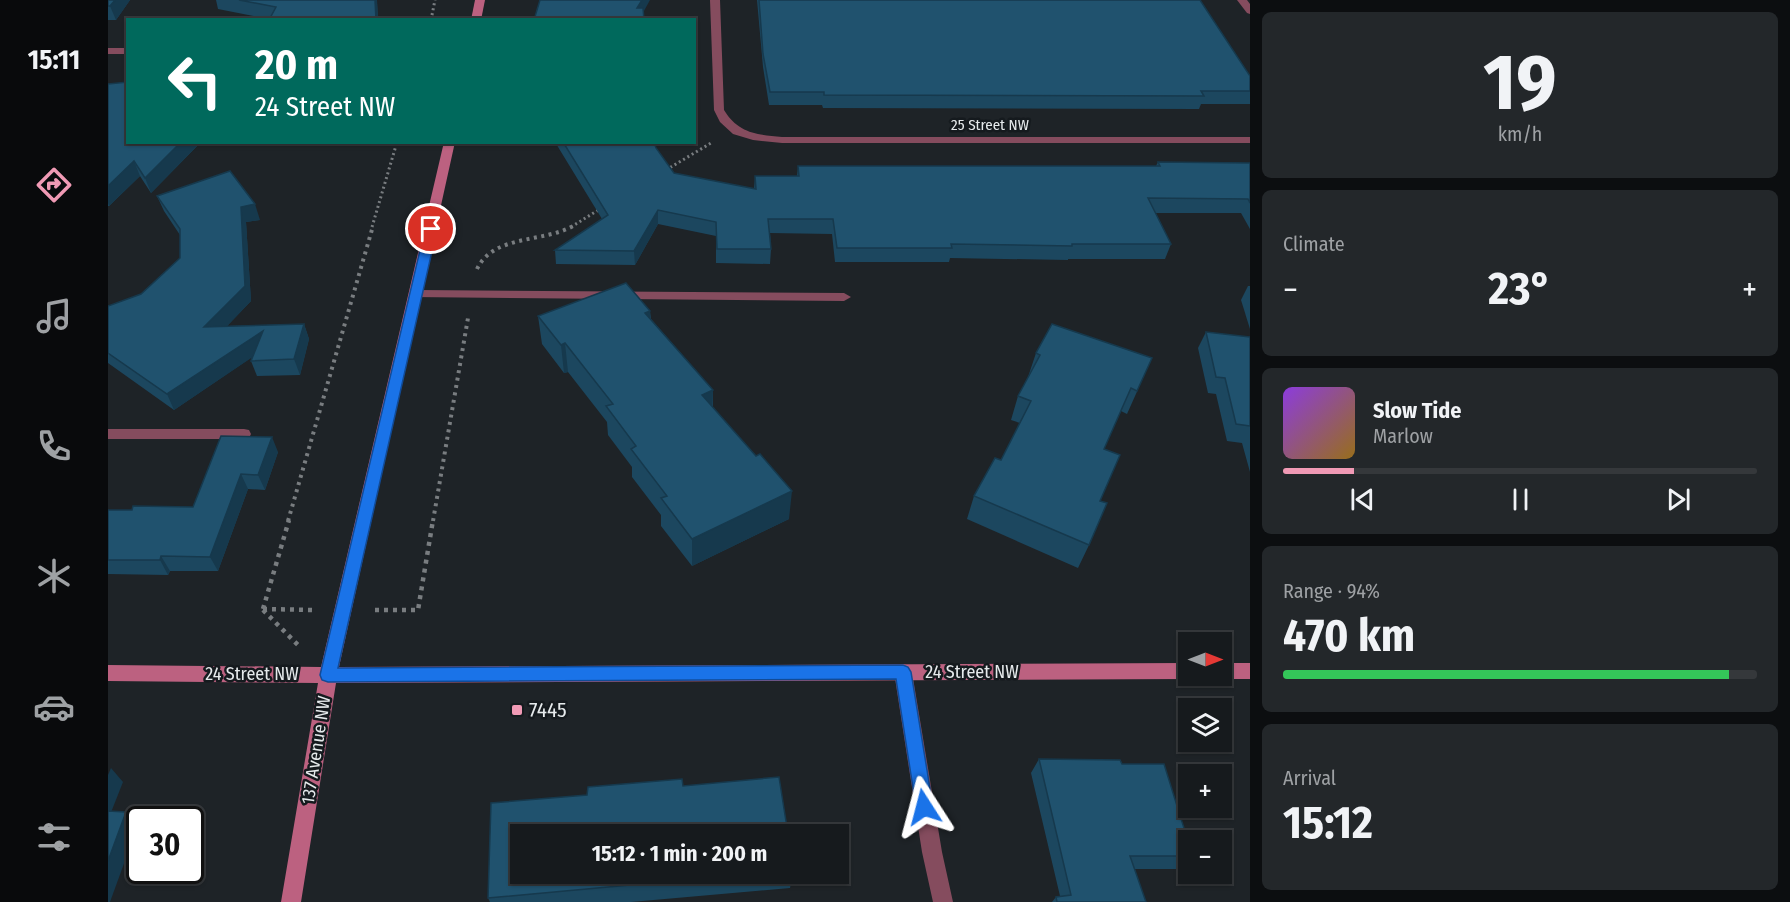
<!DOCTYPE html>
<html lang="en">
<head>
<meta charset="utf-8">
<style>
	:root { --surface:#161a1d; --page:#23272a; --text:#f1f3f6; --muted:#9ea1a4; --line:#35383b; --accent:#f09ab5 }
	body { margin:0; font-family:"Fira Sans Condensed",sans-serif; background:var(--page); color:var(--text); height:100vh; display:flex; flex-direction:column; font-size:22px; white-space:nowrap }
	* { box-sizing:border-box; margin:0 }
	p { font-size:20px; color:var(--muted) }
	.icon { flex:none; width:33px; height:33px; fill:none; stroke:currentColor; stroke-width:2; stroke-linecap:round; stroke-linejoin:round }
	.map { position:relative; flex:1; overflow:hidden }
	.side { display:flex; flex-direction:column; gap:12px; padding:12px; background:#0c0e10; width:540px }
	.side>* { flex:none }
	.guide { position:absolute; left:18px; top:18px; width:570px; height:126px; border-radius:0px; box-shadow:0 2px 4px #0004,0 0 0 2px var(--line); background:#00695c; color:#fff; overflow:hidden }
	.needle { width:39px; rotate:90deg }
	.tools { position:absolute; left:1070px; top:632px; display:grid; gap:12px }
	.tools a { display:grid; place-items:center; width:54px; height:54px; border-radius:0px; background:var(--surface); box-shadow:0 2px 4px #0004,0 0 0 2px var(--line); font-size:30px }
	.speed { position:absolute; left:18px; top:806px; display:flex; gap:12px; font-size:30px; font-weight:700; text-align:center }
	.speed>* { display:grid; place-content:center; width:78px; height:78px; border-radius:50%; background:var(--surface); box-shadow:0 2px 4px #0004,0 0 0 2px var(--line); line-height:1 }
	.speed .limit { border:3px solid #111; border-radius:9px; background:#fff; color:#111 }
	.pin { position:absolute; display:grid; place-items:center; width:51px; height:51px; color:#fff; margin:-26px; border:3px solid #fff; border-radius:50%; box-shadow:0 2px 6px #0007 }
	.me { position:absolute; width:66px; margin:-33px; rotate:351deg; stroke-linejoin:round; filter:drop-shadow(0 0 4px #0008) }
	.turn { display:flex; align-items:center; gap:21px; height:126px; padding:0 30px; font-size:27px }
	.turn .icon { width:78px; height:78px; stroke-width:2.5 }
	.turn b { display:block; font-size:42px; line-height:51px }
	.big { font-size:45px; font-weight:700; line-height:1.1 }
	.side .card { flex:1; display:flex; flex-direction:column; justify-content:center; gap:9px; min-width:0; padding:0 21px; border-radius:9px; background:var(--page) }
	.side .dial { align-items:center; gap:0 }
	.dial b { font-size:78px; line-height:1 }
	.song { display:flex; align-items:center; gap:18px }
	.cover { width:72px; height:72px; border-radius:9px; background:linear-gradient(135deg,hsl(270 70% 55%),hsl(40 70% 35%)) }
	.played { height:6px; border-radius:3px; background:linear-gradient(90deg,var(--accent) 15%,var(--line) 15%) }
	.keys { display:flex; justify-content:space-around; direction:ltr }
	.heat { display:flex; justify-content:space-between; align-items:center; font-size:33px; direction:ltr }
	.charge { height:9px; border-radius:4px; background:linear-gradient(90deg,#34c759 94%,var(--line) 0) }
	.trip { position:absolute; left:402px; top:824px; width:339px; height:60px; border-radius:0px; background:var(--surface); box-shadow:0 2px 4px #0004,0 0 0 2px var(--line); font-weight:700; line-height:60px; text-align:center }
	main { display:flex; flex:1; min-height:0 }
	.tabs { display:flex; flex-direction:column; width:108px; justify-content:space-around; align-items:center; background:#090a0c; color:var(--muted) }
	.tabs .icon { width:42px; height:42px }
	.tabs .selected { color:var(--accent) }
	.tabs b { font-size:27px; color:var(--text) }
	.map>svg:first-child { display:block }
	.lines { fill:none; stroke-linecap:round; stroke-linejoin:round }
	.path-far2 { stroke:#797d80; stroke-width:3; stroke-dasharray:2 3; stroke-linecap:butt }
	.path-far1 { stroke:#797d80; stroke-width:4; stroke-dasharray:3 4.5; stroke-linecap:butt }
	.path { stroke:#797d80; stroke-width:4.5; stroke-dasharray:4 5; stroke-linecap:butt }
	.lane { fill:#854c5e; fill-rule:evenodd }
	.street { fill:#854c5e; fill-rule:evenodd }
	.secondary { fill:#bc6180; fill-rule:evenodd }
	.wall { fill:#1c475f }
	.shaded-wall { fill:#16394d }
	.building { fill:#20526e; stroke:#16394d; stroke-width:1.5 }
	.route { fill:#1a73e8; stroke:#114b97; stroke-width:1.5 }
	.poi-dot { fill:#f09ab5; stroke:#151a1e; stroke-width:2 }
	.labels { text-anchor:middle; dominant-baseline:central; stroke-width:5; stroke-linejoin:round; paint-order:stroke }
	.far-street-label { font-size:15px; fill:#e6eaec; stroke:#151a1e }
	.street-label { font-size:18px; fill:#e6eaec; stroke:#151a1e }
	.near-poi-label { font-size:21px; fill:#e6eaec; stroke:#151a1e; text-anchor:start }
</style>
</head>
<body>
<main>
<nav class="tabs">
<b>15:11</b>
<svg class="icon selected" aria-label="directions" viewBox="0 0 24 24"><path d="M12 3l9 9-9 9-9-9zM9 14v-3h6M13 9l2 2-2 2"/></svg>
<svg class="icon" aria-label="music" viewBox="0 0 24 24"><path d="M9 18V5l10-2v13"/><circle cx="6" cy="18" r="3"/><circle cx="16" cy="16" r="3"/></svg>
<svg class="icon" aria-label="phone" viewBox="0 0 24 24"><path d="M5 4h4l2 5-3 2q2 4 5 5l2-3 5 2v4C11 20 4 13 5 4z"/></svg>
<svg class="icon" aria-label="climate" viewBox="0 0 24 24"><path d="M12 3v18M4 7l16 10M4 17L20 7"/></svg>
<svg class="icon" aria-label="car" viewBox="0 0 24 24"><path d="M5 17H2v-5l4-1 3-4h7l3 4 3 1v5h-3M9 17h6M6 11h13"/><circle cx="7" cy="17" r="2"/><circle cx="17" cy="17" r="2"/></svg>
<svg class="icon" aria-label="filters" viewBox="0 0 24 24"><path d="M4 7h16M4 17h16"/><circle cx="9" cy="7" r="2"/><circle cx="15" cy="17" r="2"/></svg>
</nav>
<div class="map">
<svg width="1142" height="902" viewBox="0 0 1142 902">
	<rect width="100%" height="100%" fill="#1e2327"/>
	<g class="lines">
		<g class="path-far2">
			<polyline points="323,20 327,0"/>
			<polyline points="558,170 603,143"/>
			<polyline points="264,227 289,142"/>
			<polyline points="463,227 492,209"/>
		</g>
		<g class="path-far1">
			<path d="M369 269C386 234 435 243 465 226"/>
			<polyline points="180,521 265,226"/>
			<polyline points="325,521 360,318"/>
		</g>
		<g class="path">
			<polyline points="155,609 205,610"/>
			<polyline points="155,609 181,520"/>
			<polyline points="155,610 190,645"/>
			<polyline points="267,610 310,610 325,520"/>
		</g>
		<g class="lane">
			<polygon points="309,290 736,293 743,297 736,301 304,297 302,294"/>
			<polygon points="0,429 136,429 141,430 143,434 141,438 136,439 0,439"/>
		</g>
		<g class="street">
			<path d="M602 0H612L616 110C630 133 649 135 674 137H1142V143H674L645 140 625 134 612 122 606 110Z"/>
			<polygon points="1129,0 1139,0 1142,4 1142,14 1139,13"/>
			<rect x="0" y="48" width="20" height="6"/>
			<polygon points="795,664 801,666 804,672 834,852 845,902 825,902 814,852 786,672 789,666"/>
		</g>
		<g class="secondary">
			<polygon points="367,0 377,0 373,20 363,20"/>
			<polygon points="336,142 347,142 231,667 1080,663 1080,675 1086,676 1080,679 228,683 193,902 173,902 210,683 0,681 0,665 213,667"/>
			<polygon points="1113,663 1142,663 1142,679 1113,679 1107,676 1113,675"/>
		</g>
	</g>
	<g class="wall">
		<polygon points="0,0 22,0 8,20 0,20"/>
		<polygon points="108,0 269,0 270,20 161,20 161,19 110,9"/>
		<polygon points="649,0 1092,0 1142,76 1142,104 1093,104 1091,109 715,108 714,105 661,105 655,67"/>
		<polygon points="0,84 20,142 93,142 43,193 32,176 1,206 0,206"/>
		<polygon points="447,142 546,142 548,148 566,173 646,189 647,176 689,176 690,166 1048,166 1050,162 1142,163 1142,229 1133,213 1047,213 1063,244 1057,259 960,259 960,260 842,258 841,262 727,262 724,234 662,233 663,249 662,264 608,263 608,236 550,224 527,265 448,264 447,250 494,219"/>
		<polygon points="49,196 152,220 138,222 143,301 119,326 196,324 201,339 192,375 149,376 143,361 144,357 66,410 0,363 0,306 33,294 72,258 72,235 56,211"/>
		<polygon points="1140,286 1142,286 1142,329 1133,300"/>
		<polygon points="542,311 543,319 605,390 605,407 681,519 584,566 553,526 553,515 524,477 524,467 500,435 499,422 460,372 456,373 434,344 430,316"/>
		<polygon points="1098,332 1142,337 1142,472 1134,443 1119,441 1108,394 1100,393 1090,348"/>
		<polygon points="928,353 1044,358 1019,414 1013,411 996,449 992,501 981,545 970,568 859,519 866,496 893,460 912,423 903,420 910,396 921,377 920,377"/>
		<polygon points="113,436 170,452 157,490 140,489 110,571 62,571 60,575 0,574 0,510 24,510 85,507"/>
		<polygon points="931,759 1014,764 1080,841 1080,862 1074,869 1026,869 1038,902 944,902 948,897 952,896 923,773"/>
		<polygon points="574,779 412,873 685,873 682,888 523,902 382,902 380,898 479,795"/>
	</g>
	<g class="shaded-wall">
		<polygon points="7,0 22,0 8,20 2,6"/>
		<polygon points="267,0 269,0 269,3 270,20 268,20"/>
		<polygon points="534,0 542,0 531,20 529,8"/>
		<polygon points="73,142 93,142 43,193 37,178"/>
		<polygon points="26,161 32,176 1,206 0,203 0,186"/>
		<polygon points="147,204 152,220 138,222 143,301 103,343 96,327 133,207"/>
		<polygon points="550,210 550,224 527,265 526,251"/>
		<polygon points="542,311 543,339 537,313"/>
		<polygon points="196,324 201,339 192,375 186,359"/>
		<polygon points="155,331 161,346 66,410 59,394"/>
		<polygon points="457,343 460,372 456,373 453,345"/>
		<polygon points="605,390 604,419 594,395"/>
		<polygon points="164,437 170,452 157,490 150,475"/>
		<polygon points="133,474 140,489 110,571 102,557"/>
		<polygon points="684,491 681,519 584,566 584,539"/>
		<polygon points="53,556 62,571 60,575 52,560"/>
		<polygon points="3,768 15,782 0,820 0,775"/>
		<polygon points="18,812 30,825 2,902 0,902 0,861"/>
	</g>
	<g class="building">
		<polygon points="0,0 7,0 2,6 0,6"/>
		<polygon points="131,0 267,0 268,20 161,20 168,7"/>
		<polygon points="432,0 534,0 529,8 535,8 536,20 426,20"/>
		<polygon points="651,0 1092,0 1142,76 1142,91 1093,91 1096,96 716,95 716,92 662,92 655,54"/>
		<polygon points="20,82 20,142 73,142 37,178 26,161 0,186 0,84"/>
		<polygon points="455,142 546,142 548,148 566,173 648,189 647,176 691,176 690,166 1052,166 1050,162 1142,163 1142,203 1140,199 1040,198 1063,244 964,244 964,246 843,244 844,248 729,248 725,219 660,219 663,249 609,249 608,222 550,210 526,251 447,250 500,215"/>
		<polygon points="122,171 147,204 133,207 137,286 96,327 196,324 186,359 143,361 155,331 59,394 0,353 0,306 33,294 72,258 72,229 49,196"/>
		<polygon points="518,283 542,311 537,313 605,390 594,395 648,456 652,454 684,491 584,539 553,498 559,496 523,449 528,446 498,406 505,404 457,343 453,345 430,316"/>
		<polygon points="944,324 1044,358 1029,391 1023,388 996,449 1012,455 992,501 999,503 981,545 866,496 887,458 893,460 923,401 910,396 932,355 928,353"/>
		<polygon points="1098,332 1142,337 1142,426 1128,424 1117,378 1108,377"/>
		<polygon points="113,436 164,437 150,475 133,474 102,557 53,556 52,560 0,560 0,510 24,510 25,506 85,507"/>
		<polygon points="931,759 1012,760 1014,764 1056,764 1080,841 1080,856 1022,856 1038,902 949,902 948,897 963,895"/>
		<polygon points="671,777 680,834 412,834 412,873 652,873 380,898 383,803 479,795 480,787 574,779 575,786"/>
		<polygon points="0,811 18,812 0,861"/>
	</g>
	<polygon class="route" points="323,226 329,229 230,668 795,665 800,667 803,672 825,807 823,813 816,816 810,813 808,807 788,679 220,682 214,680 212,675 317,229"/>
	<rect class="poi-dot" x="403" y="704" width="12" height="12" rx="3"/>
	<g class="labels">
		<g class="far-street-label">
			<text x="882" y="125">25 Street NW</text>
		</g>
		<g class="street-label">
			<text x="864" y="672">24 Street NW</text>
			<text x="144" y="674">24 Street NW</text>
			<text transform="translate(208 750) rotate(-81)">137 Avenue NW</text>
		</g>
		<g class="near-poi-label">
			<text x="421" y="710">7445</text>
		</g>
	</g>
</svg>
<div class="tools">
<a><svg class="needle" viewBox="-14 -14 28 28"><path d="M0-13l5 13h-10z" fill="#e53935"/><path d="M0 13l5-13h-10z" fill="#9ea1a4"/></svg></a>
<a><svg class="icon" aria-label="layers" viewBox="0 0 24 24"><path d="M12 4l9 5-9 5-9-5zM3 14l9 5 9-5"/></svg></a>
<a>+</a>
<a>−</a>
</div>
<div class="speed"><div class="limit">30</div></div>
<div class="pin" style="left:323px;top:229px;background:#d93025"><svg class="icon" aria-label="arrive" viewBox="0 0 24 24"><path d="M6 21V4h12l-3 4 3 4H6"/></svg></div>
<svg class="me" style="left:816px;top:807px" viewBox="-20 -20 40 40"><path d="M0-17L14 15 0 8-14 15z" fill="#1a73e8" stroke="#fff" stroke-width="4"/></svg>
<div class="trip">15:12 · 1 min · 200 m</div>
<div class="guide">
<div class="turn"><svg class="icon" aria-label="left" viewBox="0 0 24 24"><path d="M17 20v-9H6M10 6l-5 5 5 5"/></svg><div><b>20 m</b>24 Street NW</div></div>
</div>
</div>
<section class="side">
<div class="card dial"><b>19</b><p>km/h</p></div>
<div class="card"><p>Climate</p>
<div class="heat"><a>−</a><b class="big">23°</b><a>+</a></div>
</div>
<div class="card">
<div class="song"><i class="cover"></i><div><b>Slow Tide</b><p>Marlow</p></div></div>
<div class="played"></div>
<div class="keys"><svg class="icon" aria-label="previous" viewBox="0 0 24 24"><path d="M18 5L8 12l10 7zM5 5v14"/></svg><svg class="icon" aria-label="pause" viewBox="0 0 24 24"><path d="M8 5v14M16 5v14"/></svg><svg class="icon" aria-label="next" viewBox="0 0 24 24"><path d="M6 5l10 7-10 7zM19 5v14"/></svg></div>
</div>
<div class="card"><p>Range · 94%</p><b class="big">470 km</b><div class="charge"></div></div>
<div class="card"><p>Arrival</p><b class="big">15:12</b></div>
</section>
</main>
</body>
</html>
